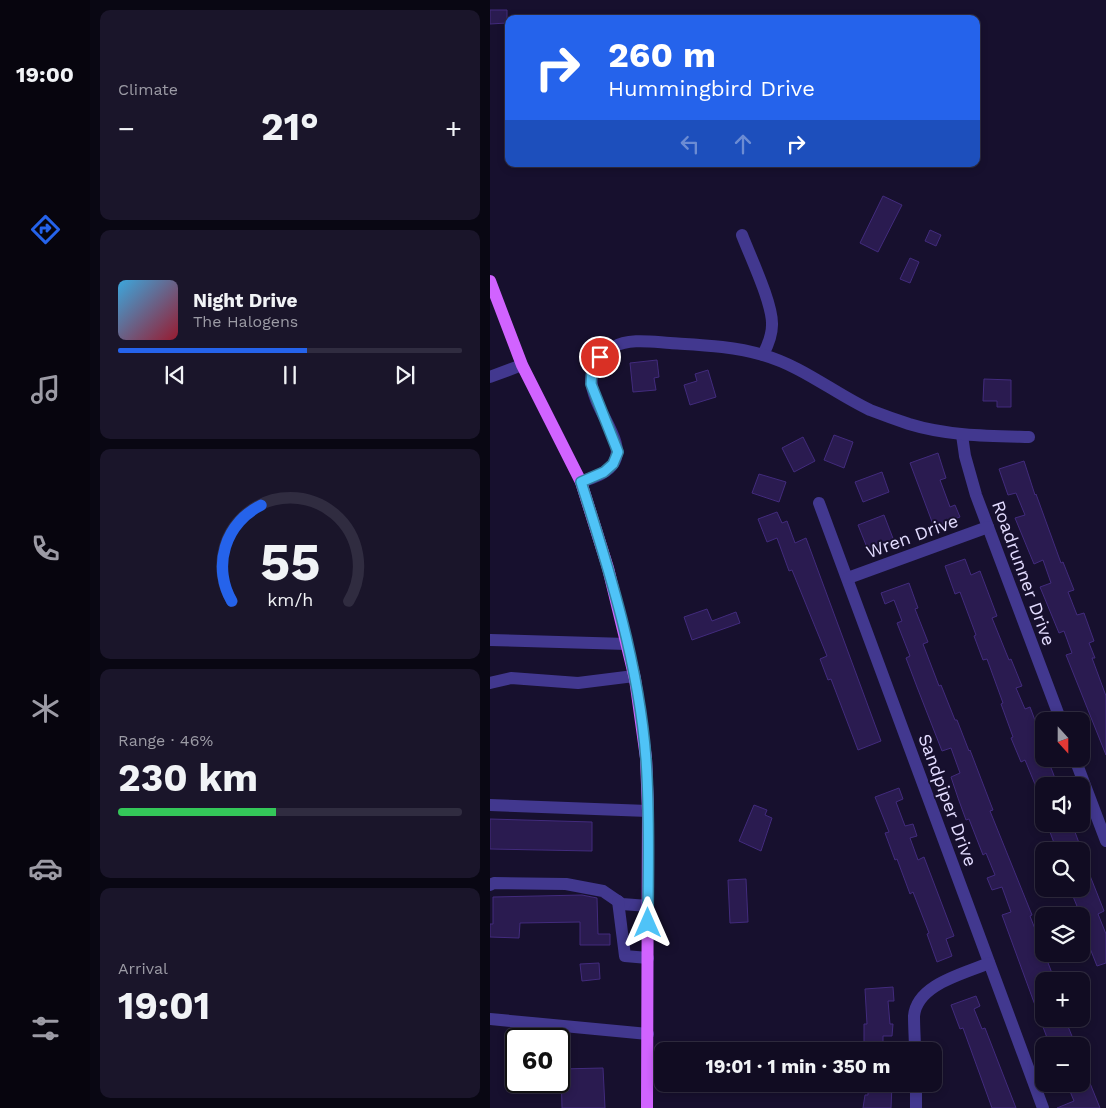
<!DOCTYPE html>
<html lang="en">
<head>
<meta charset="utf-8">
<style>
	:root { --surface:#110c22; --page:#1a152a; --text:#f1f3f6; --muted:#9c9ba5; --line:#302c40; --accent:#2563eb }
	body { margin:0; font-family:"Work Sans",sans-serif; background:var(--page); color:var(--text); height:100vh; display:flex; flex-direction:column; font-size:19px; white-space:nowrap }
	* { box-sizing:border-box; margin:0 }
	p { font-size:16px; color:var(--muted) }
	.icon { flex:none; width:28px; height:28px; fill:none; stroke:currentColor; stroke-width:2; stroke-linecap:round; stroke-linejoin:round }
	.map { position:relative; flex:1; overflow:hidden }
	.sheet { display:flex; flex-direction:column; gap:10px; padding:10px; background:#090713; width:400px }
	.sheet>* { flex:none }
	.hud { position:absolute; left:15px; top:15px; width:475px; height:152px; border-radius:10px; box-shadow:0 2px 8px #0003,0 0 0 1px var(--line); background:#2563eb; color:#fff; overflow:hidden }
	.needle { width:32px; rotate:159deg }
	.tools { position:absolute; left:545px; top:712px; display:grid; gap:10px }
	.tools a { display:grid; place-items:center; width:55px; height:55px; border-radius:10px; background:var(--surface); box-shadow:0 2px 8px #0003,0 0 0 1px var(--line); font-size:25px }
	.speed { position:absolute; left:15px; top:1028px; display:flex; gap:10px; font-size:25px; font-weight:700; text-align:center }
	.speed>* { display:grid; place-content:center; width:65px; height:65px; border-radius:50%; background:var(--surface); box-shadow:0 2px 8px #0003,0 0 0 1px var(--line); line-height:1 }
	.speed .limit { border:2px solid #111; border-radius:8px; background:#fff; color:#111 }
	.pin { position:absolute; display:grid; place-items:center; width:42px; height:42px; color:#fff; margin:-21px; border:2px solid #fff; border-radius:50%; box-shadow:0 1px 5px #0007 }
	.me { position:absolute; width:55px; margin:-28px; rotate:0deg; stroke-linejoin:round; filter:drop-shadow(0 0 4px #0008) }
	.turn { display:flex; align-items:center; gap:18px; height:105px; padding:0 20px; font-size:22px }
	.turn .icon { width:65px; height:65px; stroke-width:2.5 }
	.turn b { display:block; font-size:35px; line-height:42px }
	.lanes { display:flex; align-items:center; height:48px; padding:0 20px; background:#0003; justify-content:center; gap:25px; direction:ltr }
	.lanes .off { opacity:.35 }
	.big { font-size:38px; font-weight:700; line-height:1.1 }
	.sheet .tile { flex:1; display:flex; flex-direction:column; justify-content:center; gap:8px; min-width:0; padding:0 18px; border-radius:10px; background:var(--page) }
	.sheet .dial { align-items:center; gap:0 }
	.dial svg { height:130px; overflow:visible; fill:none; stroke:var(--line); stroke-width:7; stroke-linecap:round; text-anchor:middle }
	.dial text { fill:var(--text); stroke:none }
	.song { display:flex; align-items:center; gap:15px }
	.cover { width:60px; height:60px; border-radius:8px; background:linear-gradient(135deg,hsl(200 70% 55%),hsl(350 70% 35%)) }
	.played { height:5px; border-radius:2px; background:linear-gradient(90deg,var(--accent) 55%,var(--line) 55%) }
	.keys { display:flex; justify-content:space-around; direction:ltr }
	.heat { display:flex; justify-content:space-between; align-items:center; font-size:28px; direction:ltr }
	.charge { height:8px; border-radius:4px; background:linear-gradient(90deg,#34c759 46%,var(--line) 0) }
	.trip { position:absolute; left:164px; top:1042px; width:288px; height:50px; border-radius:10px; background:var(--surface); box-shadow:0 2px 8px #0003,0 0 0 1px var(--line); font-weight:700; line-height:50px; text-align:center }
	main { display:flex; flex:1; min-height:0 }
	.tabs { display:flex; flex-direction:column; width:90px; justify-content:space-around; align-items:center; background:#07050e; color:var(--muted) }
	.tabs .icon { width:35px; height:35px }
	.tabs .on { color:var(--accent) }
	.tabs b { font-size:22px; color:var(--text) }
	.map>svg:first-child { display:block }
	.building { fill:#2a1b50; stroke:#422b7d }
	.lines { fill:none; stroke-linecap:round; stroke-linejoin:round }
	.minor { stroke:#42388f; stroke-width:12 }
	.major { stroke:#d163ff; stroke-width:12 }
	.route-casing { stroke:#337fa1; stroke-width:12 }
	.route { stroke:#4fc3f7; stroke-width:9 }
	.labels { text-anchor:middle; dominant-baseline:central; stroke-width:4; stroke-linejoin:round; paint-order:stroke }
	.street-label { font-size:18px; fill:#e3dcff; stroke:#17102e }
</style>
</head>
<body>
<main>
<nav class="tabs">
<b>19:00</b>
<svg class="icon on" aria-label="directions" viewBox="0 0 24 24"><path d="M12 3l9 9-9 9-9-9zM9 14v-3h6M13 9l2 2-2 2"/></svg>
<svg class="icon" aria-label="music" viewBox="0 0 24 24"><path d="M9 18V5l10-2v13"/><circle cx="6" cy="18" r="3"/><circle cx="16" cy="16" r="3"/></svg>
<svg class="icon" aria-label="phone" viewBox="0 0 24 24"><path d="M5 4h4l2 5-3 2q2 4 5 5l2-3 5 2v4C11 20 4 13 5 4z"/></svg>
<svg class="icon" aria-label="climate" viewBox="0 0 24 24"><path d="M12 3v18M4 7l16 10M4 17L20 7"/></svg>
<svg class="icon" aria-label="car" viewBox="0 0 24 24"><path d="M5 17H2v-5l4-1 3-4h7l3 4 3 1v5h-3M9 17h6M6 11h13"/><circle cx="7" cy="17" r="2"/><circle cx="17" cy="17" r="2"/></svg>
<svg class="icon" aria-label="filters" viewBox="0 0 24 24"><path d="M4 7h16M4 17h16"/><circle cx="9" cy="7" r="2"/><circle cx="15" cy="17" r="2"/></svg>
</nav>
<section class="sheet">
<div class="tile"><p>Climate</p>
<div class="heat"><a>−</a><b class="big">21°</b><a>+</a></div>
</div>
<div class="tile">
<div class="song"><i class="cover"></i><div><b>Night Drive</b><p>The Halogens</p></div></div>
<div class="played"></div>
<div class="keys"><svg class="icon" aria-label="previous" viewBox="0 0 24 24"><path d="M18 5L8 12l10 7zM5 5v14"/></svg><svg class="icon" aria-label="pause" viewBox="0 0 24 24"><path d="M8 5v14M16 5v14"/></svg><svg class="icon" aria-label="next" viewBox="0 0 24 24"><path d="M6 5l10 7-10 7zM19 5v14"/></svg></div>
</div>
<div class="tile dial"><svg viewBox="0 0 100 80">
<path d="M14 69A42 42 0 1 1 86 69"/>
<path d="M14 69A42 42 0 0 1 32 10" stroke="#2563eb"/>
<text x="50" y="56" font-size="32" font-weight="700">55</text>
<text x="50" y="72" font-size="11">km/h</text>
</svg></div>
<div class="tile"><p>Range · 46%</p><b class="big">230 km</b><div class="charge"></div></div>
<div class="tile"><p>Arrival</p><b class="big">19:01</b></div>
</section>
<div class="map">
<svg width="616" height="1108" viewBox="0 0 616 1108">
	<rect width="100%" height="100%" fill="#17102e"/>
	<g class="building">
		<polygon points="0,10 17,10 17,23 0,24"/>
		<polygon points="393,196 412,205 388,252 370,243"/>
		<polygon points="440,230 451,235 446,246 435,241"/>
		<polygon points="420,258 429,262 420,283 410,279"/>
		<polygon points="167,360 169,377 164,378 166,390 143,392 140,363"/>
		<polygon points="218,370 226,397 200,405 194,385 207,381 205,374"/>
		<polygon points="494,379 521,380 521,407 507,407 507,401 493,401"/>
		<polygon points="344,435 363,442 354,468 334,460"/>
		<polygon points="313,437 325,461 304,472 292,448"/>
		<polygon points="448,453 456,478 450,480 460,507 465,505 470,517 444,527 420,463"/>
		<polygon points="534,461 545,495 546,494 571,563 573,562 584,590 578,592 587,615 594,613 604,641 599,643 605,658 602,658 616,696 616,755 576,655 582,653 574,631 569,633 550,587 561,583 553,560 544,564 525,518 535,515 526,493 518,495 509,469"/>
		<polygon points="392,472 399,492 373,502 365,482"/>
		<polygon points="269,474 296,482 289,502 262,493"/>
		<polygon points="287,512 292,523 297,521 305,543 316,538 391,741 368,750 341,679 338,680 330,659 337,656 302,570 299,571 287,538 277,542 268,519"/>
		<polygon points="394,515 404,541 378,550 368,525"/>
		<polygon points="475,559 481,575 490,571 507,616 502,618 519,660 521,659 532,686 526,688 535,709 540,707 552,739 546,742 554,762 558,760 568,786 554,786 554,806 535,760 531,762 521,738 523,737 511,704 513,703 497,659 493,660 484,636 486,635 470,592 465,594 455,566"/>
		<polygon points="419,583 428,608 425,609 438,642 433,644 449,686 451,685 465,720 467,720 479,751 480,750 503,810 500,811 542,915 540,916 565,981 554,981 554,1019 575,1019 586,1046 560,1046 512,915 521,912 512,887 502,890 497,878 505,875 496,853 493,855 479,819 476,820 468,798 461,777 470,773 461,748 452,751 427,687 416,658 420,656 407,623 412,621 404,600 395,604 391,593"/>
		<polygon points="217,609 222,621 246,612 250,623 202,640 194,617"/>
		<polygon points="409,788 413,799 406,802 415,826 423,824 427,836 420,838 428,860 434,857 464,936 456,939 462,956 447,962 437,934 439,933 423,892 420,894 407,859 405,860 395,833 399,832 385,797"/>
		<polygon points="264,805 277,810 275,815 282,818 271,851 249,841"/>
		<polygon points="0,819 102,822 102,851 0,849"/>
		<polygon points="557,824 582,824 592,851 567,851"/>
		<polygon points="591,853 614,911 608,914 616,934 616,963 607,966 594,933 591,934 591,916 580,889 591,889"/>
		<polygon points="256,879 258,922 240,923 238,880"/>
		<polygon points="92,895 107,898 108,934 120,934 120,945 90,945 90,922 30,923 29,938 0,937 0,924 3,924 3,897"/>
		<polygon points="109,963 110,979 92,981 90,964"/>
		<polygon points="403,987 404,1001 398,1001 400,1024 403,1024 402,1036 393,1036 393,1051 374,1051 374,1024 377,1024 375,989"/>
		<polygon points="486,996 490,1006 484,1009 492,1029 495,1028 526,1108 502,1108 473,1028 470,1029 461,1005"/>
		<polygon points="591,1061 610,1108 567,1108 584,1101 577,1084 591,1084"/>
		<polygon points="113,1068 115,1108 72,1108 71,1069"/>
		<polygon points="378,1084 402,1084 401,1108 373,1108 375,1095 378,1095"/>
	</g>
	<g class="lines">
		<g class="minor">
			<path d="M252 235C260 256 283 304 282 325 282 336 278 345 273 355"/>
			<polyline points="0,377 32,365"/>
			<polyline points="472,435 475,456 486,495 571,721"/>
			<path d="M91 482C101 478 117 474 123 464 145 433 64 382 124 347 138 338 163 342 180 343 211 345 243 346 273 355 312 366 344 393 380 410 393 415 407 420 419 424 458 436 499 436 539 437"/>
			<polyline points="329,503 553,1108"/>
			<polyline points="358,578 498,527"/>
			<polyline points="0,640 137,644"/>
			<polyline points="0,683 21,678 88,683 144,676"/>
			<polyline points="585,759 616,841"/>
			<polyline points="0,805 158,811"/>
			<polyline points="0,885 4,883 76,884 113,891 132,904 158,906"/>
			<polyline points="128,901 135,956 158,958"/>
			<polyline points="0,1019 158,1034"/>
			<path d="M425 1051C425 1040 424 1028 424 1016 427 984 474 974 499 963"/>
			<polyline points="426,1084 426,1108"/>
		</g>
		<polyline class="major" points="0,281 32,365 91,482 118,568 145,679 156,758 158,811 157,1108"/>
	</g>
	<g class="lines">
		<defs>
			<path id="route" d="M110 357 102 370 101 384 128 452 123 464 114 472 91 482C120 572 149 665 156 759 160 814 158 869 158 923"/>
		</defs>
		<use href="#route" class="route-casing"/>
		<use href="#route" class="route"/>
	</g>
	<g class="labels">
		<g class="street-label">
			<text transform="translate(422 536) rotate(-20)">Wren Drive</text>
			<text transform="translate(534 573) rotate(70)">Roadrunner Drive</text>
			<text transform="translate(458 800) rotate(70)">Sandpiper Drive</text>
		</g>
	</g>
</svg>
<div class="tools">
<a><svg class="needle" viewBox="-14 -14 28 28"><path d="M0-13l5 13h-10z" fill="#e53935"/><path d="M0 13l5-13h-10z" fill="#9c9ba5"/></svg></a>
<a><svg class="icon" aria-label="sound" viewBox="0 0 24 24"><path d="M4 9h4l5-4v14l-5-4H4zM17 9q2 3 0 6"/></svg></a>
<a><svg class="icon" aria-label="search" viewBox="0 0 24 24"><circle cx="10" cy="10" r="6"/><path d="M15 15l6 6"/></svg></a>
<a><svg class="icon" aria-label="layers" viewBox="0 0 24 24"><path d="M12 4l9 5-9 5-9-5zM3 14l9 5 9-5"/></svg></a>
<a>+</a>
<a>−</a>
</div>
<div class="speed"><div class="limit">60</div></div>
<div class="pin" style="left:110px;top:357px;background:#d93025"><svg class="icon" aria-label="arrive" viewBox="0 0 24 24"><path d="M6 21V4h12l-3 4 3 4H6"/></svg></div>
<svg class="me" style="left:158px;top:923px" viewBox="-20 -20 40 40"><path d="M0-17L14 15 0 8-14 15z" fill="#4fc3f7" stroke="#fff" stroke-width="4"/></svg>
<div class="trip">19:01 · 1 min · 350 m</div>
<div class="hud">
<div class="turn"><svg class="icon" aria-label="right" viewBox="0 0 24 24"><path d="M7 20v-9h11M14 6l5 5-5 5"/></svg><div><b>260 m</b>Hummingbird Drive</div></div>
<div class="lanes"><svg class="icon off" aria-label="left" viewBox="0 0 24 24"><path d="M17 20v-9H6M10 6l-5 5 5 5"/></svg><svg class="icon off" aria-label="ahead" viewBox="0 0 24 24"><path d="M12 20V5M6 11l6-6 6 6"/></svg><svg class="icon" aria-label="right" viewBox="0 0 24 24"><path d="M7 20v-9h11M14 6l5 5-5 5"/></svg></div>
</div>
</div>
</main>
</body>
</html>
